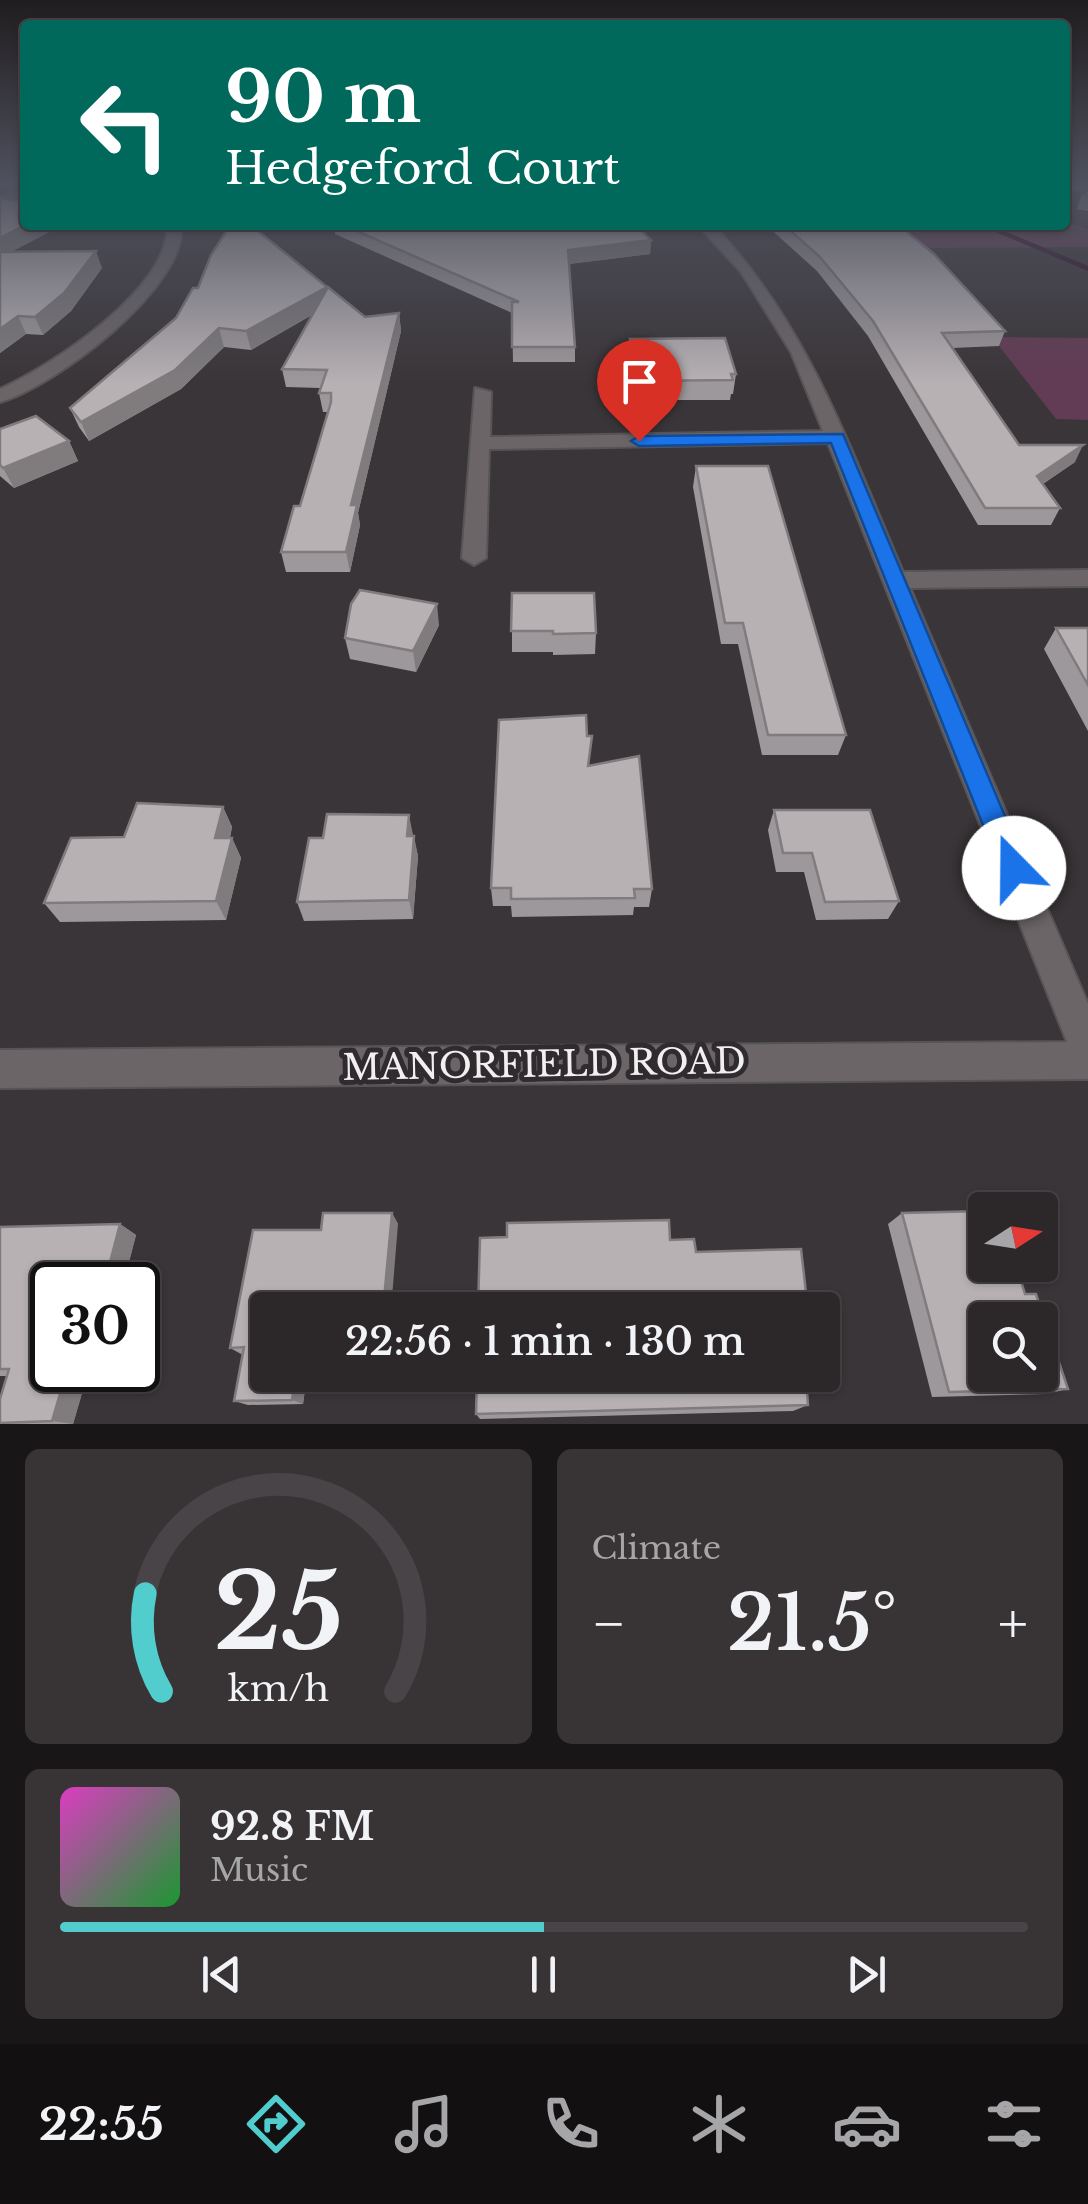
<!DOCTYPE html>
<html lang="en">
<head>
<meta charset="utf-8">
<style>
	:root { --surface:#2c282a; --page:#383436; --text:#f1f3f6; --muted:#a6a6a8; --line:#484447; --accent:#52cdce }
	body { margin:0; font-family:"Libre Baskerville",serif; background:var(--page); color:var(--text); height:100vh; display:flex; flex-direction:column; font-size:38px; white-space:nowrap }
	* { box-sizing:border-box; margin:0 }
	p { font-size:32px; color:var(--muted) }
	.icon { flex:none; width:55px; height:55px; fill:none; stroke:currentColor; stroke-width:2; stroke-linecap:round; stroke-linejoin:round }
	.map { position:relative; height:1424px; overflow:hidden }
	.details { display:flex; flex-direction:column; gap:25px; padding:25px; background:#181617; flex:1 }
	.details>* { flex:none }
	.guide { position:absolute; left:20px; top:20px; width:1050px; height:210px; border-radius:10px; box-shadow:0 2px 8px #0004,0 0 0 2px var(--line); background:#00695c; color:#fff; overflow:hidden }
	.needle { width:65px; rotate:78deg }
	.tools { position:absolute; left:968px; top:1192px; display:grid; gap:20px }
	.tools a { display:grid; place-items:center; width:90px; height:90px; border-radius:10px; background:var(--surface); box-shadow:0 2px 8px #0004,0 0 0 2px var(--line); font-size:50px }
	.speed { position:absolute; left:30px; top:1262px; display:flex; gap:20px; font-size:50px; font-weight:700; text-align:center }
	.speed>* { display:grid; place-content:center; width:130px; height:130px; border-radius:50%; background:var(--surface); box-shadow:0 2px 8px #0004,0 0 0 2px var(--line); line-height:1 }
	.speed .limit { border:5px solid #111; border-radius:15px; background:#fff; color:#111 }
	.pin { position:absolute; display:grid; place-items:center; width:85px; height:85px; color:#fff; margin:-102px -42px; border-radius:50% 50% 50% 0; rotate:-45deg; box-shadow:0 0 10px #0007 }
	.pin .icon { rotate:45deg }
	.me { position:absolute; width:110px; margin:-55px; rotate:338deg; stroke-linejoin:round; filter:drop-shadow(0 0 8px #0008) }
	.turn { display:flex; align-items:center; gap:35px; height:210px; padding:0 40px; font-size:45px }
	.turn .icon { width:130px; height:130px; stroke-width:2.5 }
	.turn b { display:block; font-size:70px; line-height:85px }
	.big { font-size:75px; font-weight:600; line-height:1.1 }
	.details .tile { flex:1; display:flex; flex-direction:column; justify-content:center; gap:15px; min-width:0; padding:0 35px; border-radius:15px; background:var(--page) }
	.details .dial { align-items:center; gap:0 }
	.dial svg { height:260px; overflow:visible; fill:none; stroke:var(--line); stroke-width:7; stroke-linecap:round; text-anchor:middle }
	.dial text { fill:var(--text); stroke:none }
	.song { display:flex; align-items:center; gap:30px }
	.cover { width:120px; height:120px; border-radius:15px; background:linear-gradient(135deg,hsl(310 70% 55%),hsl(130 70% 35%)) }
	.played { height:10px; border-radius:5px; background:linear-gradient(90deg,var(--accent) 50%,var(--line) 50%) }
	.keys { display:flex; justify-content:space-around; direction:ltr }
	.heat { display:flex; justify-content:space-between; align-items:center; font-size:55px; direction:ltr }
	.details .tiles { flex:1; display:grid; gap:25px; grid-template-columns:1fr 1fr }
	.tile:last-child { grid-column:span 2 }
	.trip { position:absolute; left:250px; top:1292px; width:590px; height:100px; border-radius:10px; background:var(--surface); box-shadow:0 2px 8px #0004,0 0 0 2px var(--line); font-weight:600; line-height:100px; text-align:center }
	.dock { display:flex; height:160px; justify-content:space-around; align-items:center; background:#121011; color:var(--muted) }
	.dock .icon { width:70px; height:70px }
	.dock .current { color:var(--accent) }
	.dock b { font-size:45px; color:var(--text) }
	.map>svg:first-child { display:block }
	.green { fill:#623b54 }
	.lines { fill:none; stroke-linecap:round; stroke-linejoin:round }
	.stream { fill:#310926; fill-rule:evenodd }
	.minor-casing { stroke:#575456; stroke-width:4 }
	.minor { fill:#6b6568; fill-rule:evenodd }
	.wall { fill:#9d989b }
	.shaded-wall { fill:#807c7e }
	.building { fill:#b7b1b4; stroke:#807c7e; stroke-width:2.5; fill-rule:evenodd }
	.route { fill:#1a73e8; stroke:#114b97; stroke-width:2.5 }
	.labels { text-anchor:middle; dominant-baseline:central; stroke-width:10; stroke-linejoin:round; paint-order:stroke }
	.near-street-label { font-size:35px; fill:#f2eff1; stroke:#302b2e }
</style>
</head>
<body>
<div class="map">
<svg width="1088" height="1424" viewBox="0 0 1088 1424">
	<rect width="100%" height="100%" fill="#3a3538"/>
	<g class="green">
		<polygon points="1065,221 1088,229 1088,247 923,248 906,225 1065,225"/>
		<polygon points="992,337 1088,338 1088,420 1056,419"/>
	</g>
	<g class="lines">
		<polygon class="stream" points="979,225 990,225 1088,266 1088,271"/>
		<defs>
			<g id="minor">
				<polygon points="25,188 25,197 0,206 0,197"/>
				<path d="M167 225H181C188 287 54 387 0 402V389C50 367 172 287 167 225Z"/>
				<path d="M698 225H713C808 324 850 449 903 572L1088 570V586L910 588 1088 1004V1079L0 1088V1050L1067 1042 828 443 489 449 486 558 474 565 462 558 475 388 491 392 490 437 823 431 791 352 741 272Z"/>
			</g>
		</defs>
		<use href="#minor" class="minor-casing"/>
		<use href="#minor" class="minor"/>
	</g>
	<g class="wall">
		<polygon points="1088,191 1088,211 1077,209 1082,195"/>
		<polygon points="334,225 636,225 651,240 650,254 569,264 575,347 575,362 513,362 512,313 335,234"/>
		<polygon points="766,225 899,225 1005,331 999,346 952,348 1019,445 1075,462 1043,484 1060,508 1051,525 978,525 868,336 817,271"/>
		<polygon points="11,252 102,268 71,311 43,335 26,334 0,353"/>
		<polygon points="193,288 365,317 399,313 401,331 358,513 360,525 350,572 286,572 281,552 300,506 328,412 323,412 319,393 320,388 286,387 282,369 312,315 251,350 224,347 181,389 89,441 79,427 70,408 176,318"/>
		<polygon points="630,339 736,374 733,394 731,394 730,400 637,400 629,357"/>
		<polygon points="0,429 69,441 78,461 14,488 0,476"/>
		<polygon points="696,466 846,735 838,755 762,755 738,644 721,644 693,487"/>
		<polygon points="512,593 596,633 595,654 553,655 553,652 512,652"/>
		<polygon points="439,625 416,672 350,659 345,638"/>
		<polygon points="1056,628 1088,628 1088,731 1044,649"/>
		<polygon points="589,766 652,889 649,907 634,907 633,915 512,917 511,906 493,906 491,888"/>
		<polygon points="223,807 232,827 230,838 232,838 241,858 226,920 60,922 44,903 124,837"/>
		<polygon points="774,810 899,901 888,919 816,920 804,872 776,872 768,830"/>
		<polygon points="413,836 418,856 413,919 304,921 297,902"/>
		<polygon points="392,1213 398,1224 268,1310 268,1375 307,1375 303,1404 248,1405 234,1401 243,1355 230,1348 321,1230"/>
		<polygon points="902,1213 1025,1294 1068,1389 1046,1394 932,1397 888,1224"/>
		<polygon points="120,1224 136,1235 123,1285 52,1285 52,1370 102,1370 101,1375 87,1376 73,1424 0,1424 7,1376 0,1376 0,1227"/>
		<polygon points="477,1375 815,1376 806,1381 808,1405 793,1411 480,1419 476,1414"/>
	</g>
	<g class="shaded-wall">
		<polygon points="1065,184 1088,184 1088,190 1065,192"/>
		<polygon points="25,225 63,225 0,258 0,238"/>
		<polygon points="651,240 650,254 568,264 568,250"/>
		<polygon points="96,251 102,268 71,311 43,335 35,317"/>
		<polygon points="327,287 330,304 251,350 246,331"/>
		<polygon points="399,313 401,331 358,513 360,525 350,572 346,552 351,505"/>
		<polygon points="18,316 26,334 0,353 0,329"/>
		<polygon points="219,328 224,347 181,389 89,441 81,422"/>
		<polygon points="69,441 78,461 14,488 3,468"/>
		<polygon points="1083,445 1075,462 1029,493 1037,476"/>
		<polygon points="437,604 439,625 416,672 413,651"/>
		<polygon points="223,807 232,827 225,858 215,838"/>
		<polygon points="409,815 413,835 411,856 407,836"/>
		<polygon points="414,836 418,856 413,919 409,900"/>
		<polygon points="232,838 241,858 226,920 216,901"/>
		<polygon points="392,1213 398,1224 391,1310 383,1310"/>
		<polygon points="120,1224 136,1235 123,1285 104,1285"/>
		<polygon points="67,1370 87,1376 73,1424 52,1421"/>
		<polygon points="84,1370 102,1370 101,1375"/>
		<polygon points="296,1375 307,1375 303,1404 292,1400"/>
	</g>
	<g class="building">
		<polygon points="0,198 25,201 25,225 0,238"/>
		<polygon points="343,225 636,225 651,240 568,250 575,347 512,347 512,302 519,302"/>
		<polygon points="784,225 899,225 934,254 1005,331 942,333 1019,445 1083,445 1037,476 1060,508 985,508 873,321 820,257"/>
		<polygon points="252,226 327,287 246,331 219,328 175,370 81,422 70,408 176,318 193,288 198,288 211,255 229,227"/>
		<polygon points="96,251 64,293 35,317 18,316 0,329 0,252"/>
		<polygon points="328,287 365,317 399,313 351,505 357,505 346,552 281,552 294,506 300,506 331,402 331,393 319,393 327,370 282,369"/>
		<polygon points="725,338 736,374 731,374 733,380 639,381 630,339"/>
		<polygon points="36,416 69,441 3,468 0,465 0,429"/>
		<polygon points="696,466 768,466 846,735 768,735 743,623 725,623"/>
		<polygon points="360,590 437,604 413,651 345,638 351,604"/>
		<polygon points="512,593 594,593 596,633 553,634 553,631 511,631"/>
		<polygon points="1056,628 1088,628 1088,685"/>
		<polygon points="586,715 587,736 592,736 588,766 639,756 652,889 634,889 635,898 511,899 511,888 491,888 499,720"/>
		<polygon points="137,803 223,807 215,838 232,838 216,901 44,903 71,838 124,837"/>
		<polygon points="774,810 870,810 899,901 825,902 812,853 783,853"/>
		<polygon points="327,814 409,815 407,836 414,836 409,900 297,902 309,838 323,838"/>
		<path d="M985 1211V1265H1016L1025 1294H1036L1068 1389 949 1392 902 1213ZM985 1320H1040V1375H985Z"/>
		<polygon points="323,1213 392,1213 383,1310 268,1310 268,1375 296,1375 292,1400 234,1401 244,1347 230,1348 253,1230 321,1230"/>
		<polygon points="669,1220 670,1240 694,1239 696,1252 801,1249 808,1310 478,1310 480,1238 507,1237 507,1223"/>
		<polygon points="120,1224 104,1285 52,1285 52,1370 71,1370 67,1370 52,1421 0,1423 0,1399 9,1369 0,1369 0,1227"/>
		<polygon points="477,1375 815,1375 815,1376 806,1376 808,1405 476,1414"/>
	</g>
	<linearGradient id="sky" x2="0" y2="1"><stop stop-color="#201d1f"/><stop offset="0.48" stop-color="#4f515e"/><stop offset="1" stop-color="#4f515e" stop-opacity="0"/></linearGradient>
	<rect width="1088" height="383" fill="url(#sky)"/>
	<polygon class="route" points="843,434 1027,868 1023,876 1004,876 1000,868 831,443 639,446 631,441 639,436"/>
	<g class="labels">
		<g class="near-street-label">
			<text transform="translate(544 1064) rotate(-1)">MANORFIELD ROAD</text>
		</g>
	</g>
</svg>
<div class="tools">
<a><svg class="needle" viewBox="-14 -14 28 28"><path d="M0-13l5 13h-10z" fill="#e53935"/><path d="M0 13l5-13h-10z" fill="#a6a6a8"/></svg></a>
<a><svg class="icon" aria-label="search" viewBox="0 0 24 24"><circle cx="10" cy="10" r="6"/><path d="M15 15l6 6"/></svg></a>
</div>
<div class="speed"><div class="limit">30</div></div>
<div class="pin" style="left:639px;top:441px;background:#d93025"><svg class="icon" aria-label="arrive" viewBox="0 0 24 24"><path d="M6 21V4h12l-3 4 3 4H6"/></svg></div>
<svg class="me" style="left:1014px;top:868px" viewBox="-20 -20 40 40"><circle r="19" fill="#fff"/><path d="M0-13L10 11 0 6-10 11z" fill="#1a73e8"/></svg>
<div class="trip">22:56 · 1 min · 130 m</div>
<div class="guide">
<div class="turn"><svg class="icon" aria-label="left" viewBox="0 0 24 24"><path d="M17 20v-9H6M10 6l-5 5 5 5"/></svg><div><b>90 m</b>Hedgeford Court</div></div>
</div>
</div>
<section class="details">
<div class="tiles">
<div class="tile dial"><svg viewBox="0 0 100 80">
<path d="M14 69A42 42 0 1 1 86 69"/>
<path d="M14 69A42 42 0 0 1 9 39" stroke="#52cdce"/>
<text x="50" y="56" font-size="32" font-weight="700">25</text>
<text x="50" y="72" font-size="11">km/h</text>
</svg></div>
<div class="tile"><p>Climate</p>
<div class="heat"><a>−</a><b class="big">21.5°</b><a>+</a></div>
</div>
<div class="tile">
<div class="song"><i class="cover"></i><div><b>92.8 FM</b><p>Music</p></div></div>
<div class="played"></div>
<div class="keys"><svg class="icon" aria-label="previous" viewBox="0 0 24 24"><path d="M18 5L8 12l10 7zM5 5v14"/></svg><svg class="icon" aria-label="pause" viewBox="0 0 24 24"><path d="M8 5v14M16 5v14"/></svg><svg class="icon" aria-label="next" viewBox="0 0 24 24"><path d="M6 5l10 7-10 7zM19 5v14"/></svg></div>
</div>
</div>
</section>
<nav class="dock">
<b>22:55</b>
<svg class="icon current" aria-label="directions" viewBox="0 0 24 24"><path d="M12 3l9 9-9 9-9-9zM9 14v-3h6M13 9l2 2-2 2"/></svg>
<svg class="icon" aria-label="music" viewBox="0 0 24 24"><path d="M9 18V5l10-2v13"/><circle cx="6" cy="18" r="3"/><circle cx="16" cy="16" r="3"/></svg>
<svg class="icon" aria-label="phone" viewBox="0 0 24 24"><path d="M5 4h4l2 5-3 2q2 4 5 5l2-3 5 2v4C11 20 4 13 5 4z"/></svg>
<svg class="icon" aria-label="climate" viewBox="0 0 24 24"><path d="M12 3v18M4 7l16 10M4 17L20 7"/></svg>
<svg class="icon" aria-label="car" viewBox="0 0 24 24"><path d="M5 17H2v-5l4-1 3-4h7l3 4 3 1v5h-3M9 17h6M6 11h13"/><circle cx="7" cy="17" r="2"/><circle cx="17" cy="17" r="2"/></svg>
<svg class="icon" aria-label="filters" viewBox="0 0 24 24"><path d="M4 7h16M4 17h16"/><circle cx="9" cy="7" r="2"/><circle cx="15" cy="17" r="2"/></svg>
</nav>
</body>
</html>
